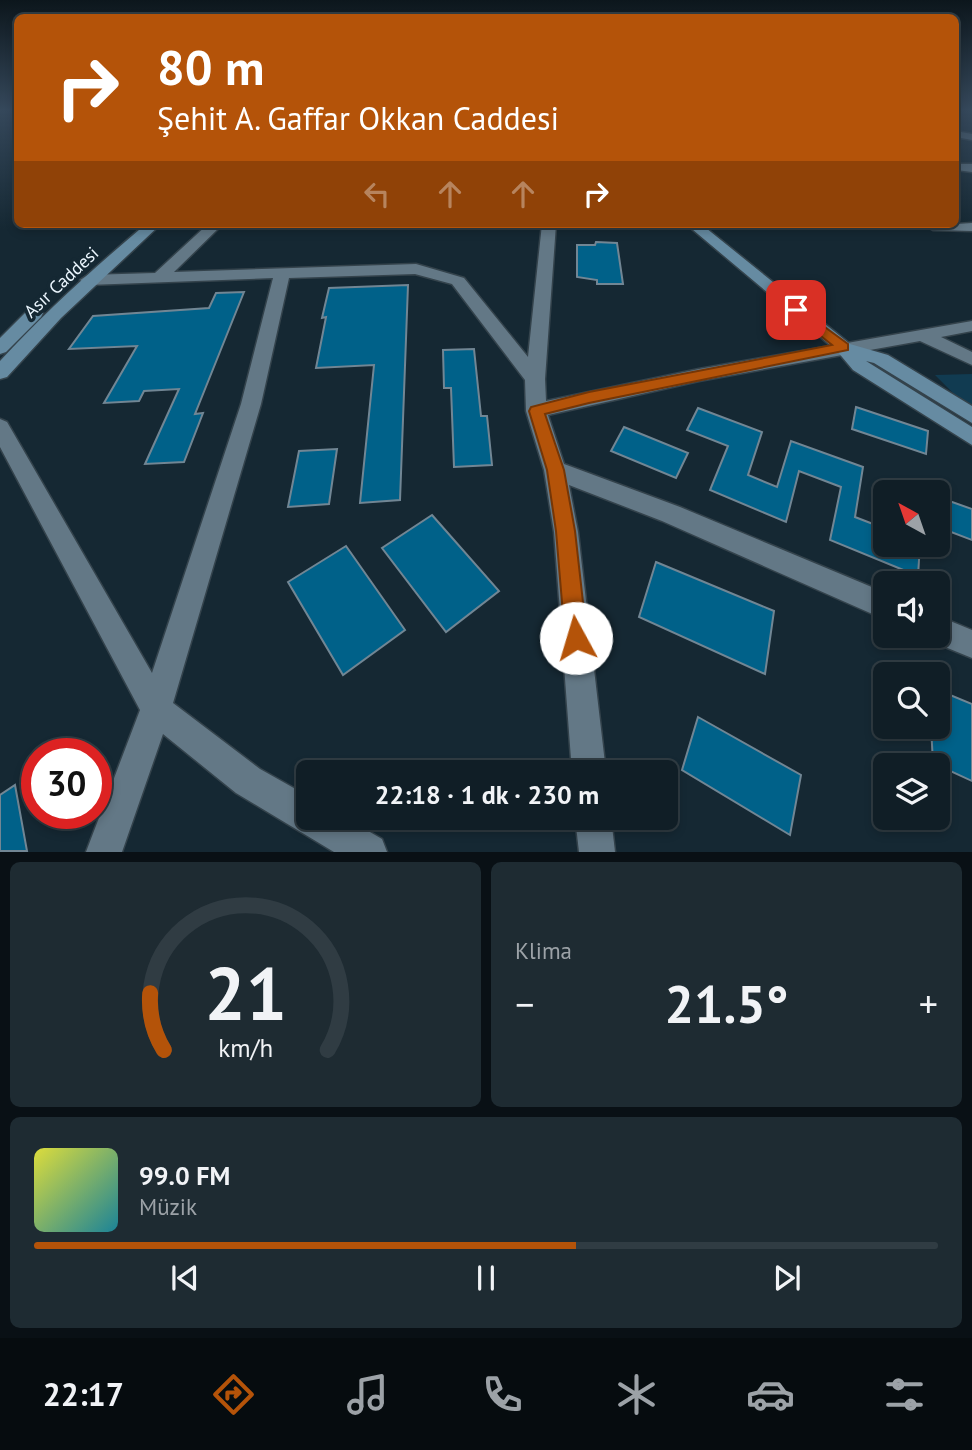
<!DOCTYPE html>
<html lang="tr">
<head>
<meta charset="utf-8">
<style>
	:root { --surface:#101e26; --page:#1e2b32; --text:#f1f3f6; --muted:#9ca2a7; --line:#303c43; --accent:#b45309 }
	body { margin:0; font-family:"PT Sans",sans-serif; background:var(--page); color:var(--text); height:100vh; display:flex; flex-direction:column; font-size:26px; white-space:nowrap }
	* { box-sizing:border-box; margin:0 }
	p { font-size:23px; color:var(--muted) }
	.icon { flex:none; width:38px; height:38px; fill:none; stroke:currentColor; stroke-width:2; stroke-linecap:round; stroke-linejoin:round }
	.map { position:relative; height:852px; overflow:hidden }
	.drawer { display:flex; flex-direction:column; gap:10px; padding:10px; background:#091015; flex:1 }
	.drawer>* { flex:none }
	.banner { position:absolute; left:14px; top:14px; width:945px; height:214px; border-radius:10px; box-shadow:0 4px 10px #0003,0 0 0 2px var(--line); background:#b45309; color:#fff; overflow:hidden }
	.needle { width:46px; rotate:320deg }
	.fabs { position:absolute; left:873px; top:480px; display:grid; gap:14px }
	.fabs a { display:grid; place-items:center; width:77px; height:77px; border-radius:10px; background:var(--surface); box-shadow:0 4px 10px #0003,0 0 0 2px var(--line); font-size:35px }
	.speed { position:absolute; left:21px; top:738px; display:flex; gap:14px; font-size:35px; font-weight:700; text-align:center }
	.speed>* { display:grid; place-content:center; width:91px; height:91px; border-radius:50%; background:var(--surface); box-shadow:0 4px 10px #0003,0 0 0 2px var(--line); line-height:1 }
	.speed .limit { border:10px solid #d22; background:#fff; color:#111 }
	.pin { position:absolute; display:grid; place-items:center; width:60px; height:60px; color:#fff; margin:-30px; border-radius:14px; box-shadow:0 4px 10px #0006 }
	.me { position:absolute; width:77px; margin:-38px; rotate:354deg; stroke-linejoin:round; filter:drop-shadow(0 0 5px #0008) }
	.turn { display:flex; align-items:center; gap:24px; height:147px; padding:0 28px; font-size:32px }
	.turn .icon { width:91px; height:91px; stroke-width:2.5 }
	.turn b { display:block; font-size:49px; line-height:60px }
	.lanes { display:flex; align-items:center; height:66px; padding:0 28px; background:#0003; justify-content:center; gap:35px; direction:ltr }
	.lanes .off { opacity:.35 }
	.big { font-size:52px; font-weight:800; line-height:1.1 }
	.drawer .tile { flex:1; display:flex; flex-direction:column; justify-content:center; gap:10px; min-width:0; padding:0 24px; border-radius:10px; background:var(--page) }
	.drawer .dial { align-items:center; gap:0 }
	.dial svg { height:182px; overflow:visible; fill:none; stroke:var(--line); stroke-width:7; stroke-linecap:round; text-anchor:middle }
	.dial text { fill:var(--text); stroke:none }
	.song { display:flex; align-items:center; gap:21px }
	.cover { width:84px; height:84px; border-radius:10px; background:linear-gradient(135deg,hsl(60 70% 55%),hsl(190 70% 35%)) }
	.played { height:7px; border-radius:4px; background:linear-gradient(90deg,var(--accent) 60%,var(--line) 60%) }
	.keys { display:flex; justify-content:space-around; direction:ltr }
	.heat { display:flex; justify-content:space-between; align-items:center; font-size:38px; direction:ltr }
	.drawer .tiles { flex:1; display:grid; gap:10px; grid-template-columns:1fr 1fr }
	.tile:last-child { grid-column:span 2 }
	.trip { position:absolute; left:296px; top:760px; width:382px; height:70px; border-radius:10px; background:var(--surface); box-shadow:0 4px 10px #0003,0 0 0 2px var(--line); font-weight:800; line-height:70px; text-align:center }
	.tab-bar { display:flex; height:112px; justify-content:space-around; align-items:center; background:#060c0f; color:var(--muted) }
	.tab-bar .icon { width:49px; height:49px }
	.tab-bar .current { color:var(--accent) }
	.tab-bar b { font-size:32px; color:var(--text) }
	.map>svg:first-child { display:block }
	.green { fill:#113b51 }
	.building { fill:#006189; stroke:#718694; stroke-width:2 }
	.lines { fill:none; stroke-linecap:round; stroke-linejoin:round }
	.street-casing { stroke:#34434c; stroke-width:3 }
	.secondary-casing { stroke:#34434c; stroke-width:3 }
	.street { fill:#637886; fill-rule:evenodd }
	.secondary { fill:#668ba2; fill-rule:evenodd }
	.route { fill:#b45309; stroke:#753606; stroke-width:2 }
	.labels { text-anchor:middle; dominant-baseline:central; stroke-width:7; stroke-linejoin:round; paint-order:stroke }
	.far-street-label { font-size:18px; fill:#ebf6fe; stroke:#152833 }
</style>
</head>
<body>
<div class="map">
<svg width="972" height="852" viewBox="0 0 972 852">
	<rect width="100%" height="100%" fill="#152833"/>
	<polygon class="green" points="972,374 972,406 962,402 935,375"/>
	<g class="building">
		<polygon points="596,242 617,243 623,284 597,284 597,280 577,277 577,245 595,245"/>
		<polygon points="408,285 400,500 360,503 374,365 316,368 326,317 322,318 329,288"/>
		<polygon points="244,292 195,414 203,413 184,462 145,464 179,389 144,391 139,401 104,403 137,346 69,349 93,316 209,308 216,293"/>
		<polygon points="474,349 481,416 487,416 492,465 454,467 451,388 444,388 443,350"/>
		<polygon points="856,407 928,431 926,454 852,429"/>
		<polygon points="698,408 762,432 748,475 777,487 791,441 863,467 855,517 886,529 886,544 920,544 918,576 830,540 841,487 799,471 786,522 710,490 728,446 687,430"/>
		<polygon points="624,427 688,453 676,478 611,451"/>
		<polygon points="337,449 329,504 288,507 299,451"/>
		<polygon points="938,497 972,509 972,540 938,527"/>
		<polygon points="432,515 499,591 446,632 382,548"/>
		<polygon points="346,546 405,630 343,675 288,582"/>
		<polygon points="656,562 774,611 765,674 639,617"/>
		<polygon points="938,690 972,704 972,781 933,763 931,726 938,726"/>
		<polygon points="698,717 801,775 790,835 682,770"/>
		<polygon points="15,785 27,851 0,851 0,795"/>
	</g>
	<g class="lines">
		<defs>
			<g id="street">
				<polygon points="956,131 972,134 972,140 956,137"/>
				<polygon points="956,164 972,164 972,172 956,170"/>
				<polygon points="972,223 972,231 933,230 926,226"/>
				<polygon points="208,224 223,224 174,272 416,264 464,278 528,357 542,224 556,224 545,379 546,401 699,369 972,321 972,331 941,337 972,352 972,365 920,341 699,381 548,415 564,464 680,507 886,593 886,620 662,521 569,485 578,532 606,772 572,772 554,532 544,470 526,411 525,380 452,284 415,274 289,278 261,404 173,703 260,769 308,796 308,817 344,817 382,839 387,852 334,852 236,793 163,734 122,852 86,852 140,710 0,447 0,419 7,422 152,673 241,404 273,278 88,285 80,280 88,275 155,273"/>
				<polygon points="938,616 972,630 972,658 928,640 926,635 938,635"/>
				<polygon points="575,817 611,817 615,852 579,852"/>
			</g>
			<g id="secondary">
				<path d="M146 224H161L61 318 7 377 0 379V361C45 312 95 267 146 224Z"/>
				<polygon points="686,224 701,224 850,344 888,355 972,406 972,423 874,363 866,361 972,427 972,445 853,370 837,351"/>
				<polygon points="35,308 41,309 43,313 41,317 6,352 0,354 0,338 29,309"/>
			</g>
		</defs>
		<use href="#street" class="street-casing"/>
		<use href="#secondary" class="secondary-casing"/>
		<use href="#street" class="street"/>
		<use href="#secondary" class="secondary"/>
	</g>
	<linearGradient id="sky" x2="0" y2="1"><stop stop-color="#0c161c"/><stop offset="0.48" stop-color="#35485b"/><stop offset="1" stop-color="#35485b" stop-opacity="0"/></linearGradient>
	<rect width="972" height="229" fill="url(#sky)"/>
	<polygon class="route" points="796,306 848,344 848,350 589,403 545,414 564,470 575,531 587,638 584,646 576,649 568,646 565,638 556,531 547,470 529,411 531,407 589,392 832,345 792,313 790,310"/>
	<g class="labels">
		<g class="far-street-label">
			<text transform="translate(61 282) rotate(-43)">Asır Caddesi</text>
		</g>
	</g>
</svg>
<div class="fabs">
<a><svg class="needle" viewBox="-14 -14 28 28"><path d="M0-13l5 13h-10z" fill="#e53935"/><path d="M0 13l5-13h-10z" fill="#9ca2a7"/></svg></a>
<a><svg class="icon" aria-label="sound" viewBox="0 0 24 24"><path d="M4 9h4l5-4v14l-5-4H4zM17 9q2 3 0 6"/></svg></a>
<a><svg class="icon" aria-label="search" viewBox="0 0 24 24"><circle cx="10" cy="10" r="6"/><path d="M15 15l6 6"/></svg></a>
<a><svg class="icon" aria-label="layers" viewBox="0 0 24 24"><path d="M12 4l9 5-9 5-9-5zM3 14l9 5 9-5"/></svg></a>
</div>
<div class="speed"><div class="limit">30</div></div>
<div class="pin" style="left:796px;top:310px;background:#d93025"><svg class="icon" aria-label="arrive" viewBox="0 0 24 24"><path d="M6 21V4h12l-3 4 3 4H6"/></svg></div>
<svg class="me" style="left:576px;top:638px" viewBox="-20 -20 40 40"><circle r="19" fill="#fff"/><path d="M0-13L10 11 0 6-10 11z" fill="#b45309"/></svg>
<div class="trip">22:18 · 1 dk · 230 m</div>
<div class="banner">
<div class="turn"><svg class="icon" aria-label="right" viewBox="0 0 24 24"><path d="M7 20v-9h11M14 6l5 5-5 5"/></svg><div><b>80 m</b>Şehit A. Gaffar Okkan Caddesi</div></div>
<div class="lanes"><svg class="icon off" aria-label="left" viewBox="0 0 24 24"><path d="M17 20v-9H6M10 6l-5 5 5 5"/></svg><svg class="icon off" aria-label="ahead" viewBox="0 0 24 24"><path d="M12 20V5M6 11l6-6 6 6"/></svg><svg class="icon off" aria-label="ahead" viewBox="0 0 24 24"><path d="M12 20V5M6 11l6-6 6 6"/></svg><svg class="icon" aria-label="right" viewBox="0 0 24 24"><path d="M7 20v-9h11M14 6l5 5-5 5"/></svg></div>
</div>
</div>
<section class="drawer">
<div class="tiles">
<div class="tile dial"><svg viewBox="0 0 100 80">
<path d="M14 69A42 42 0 1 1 86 69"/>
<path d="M14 69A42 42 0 0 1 8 44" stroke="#b45309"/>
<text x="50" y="56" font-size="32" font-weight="700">21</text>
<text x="50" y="72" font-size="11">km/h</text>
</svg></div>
<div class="tile"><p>Klima</p>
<div class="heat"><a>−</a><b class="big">21.5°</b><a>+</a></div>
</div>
<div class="tile">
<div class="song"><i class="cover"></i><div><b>99.0 FM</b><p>Müzik</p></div></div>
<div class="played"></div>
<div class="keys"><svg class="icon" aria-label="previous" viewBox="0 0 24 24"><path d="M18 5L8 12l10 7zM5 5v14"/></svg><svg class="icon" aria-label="pause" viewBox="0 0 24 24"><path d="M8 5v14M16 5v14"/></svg><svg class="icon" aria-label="next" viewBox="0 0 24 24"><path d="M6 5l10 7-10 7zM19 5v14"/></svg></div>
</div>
</div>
</section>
<nav class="tab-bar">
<b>22:17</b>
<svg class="icon current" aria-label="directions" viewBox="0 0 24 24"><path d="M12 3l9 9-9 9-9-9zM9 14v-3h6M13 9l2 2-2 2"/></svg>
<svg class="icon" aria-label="music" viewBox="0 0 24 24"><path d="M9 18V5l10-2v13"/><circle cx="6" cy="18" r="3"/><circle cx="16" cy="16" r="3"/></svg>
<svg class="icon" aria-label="phone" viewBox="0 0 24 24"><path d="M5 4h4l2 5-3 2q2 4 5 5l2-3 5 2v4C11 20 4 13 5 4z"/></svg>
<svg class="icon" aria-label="climate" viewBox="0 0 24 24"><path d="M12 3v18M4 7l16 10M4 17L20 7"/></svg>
<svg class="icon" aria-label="car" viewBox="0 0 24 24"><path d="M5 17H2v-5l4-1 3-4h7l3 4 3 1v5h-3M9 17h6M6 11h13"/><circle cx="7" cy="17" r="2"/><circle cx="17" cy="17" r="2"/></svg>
<svg class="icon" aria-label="filters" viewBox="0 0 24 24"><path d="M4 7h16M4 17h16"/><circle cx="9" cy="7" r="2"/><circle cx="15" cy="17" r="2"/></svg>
</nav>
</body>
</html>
